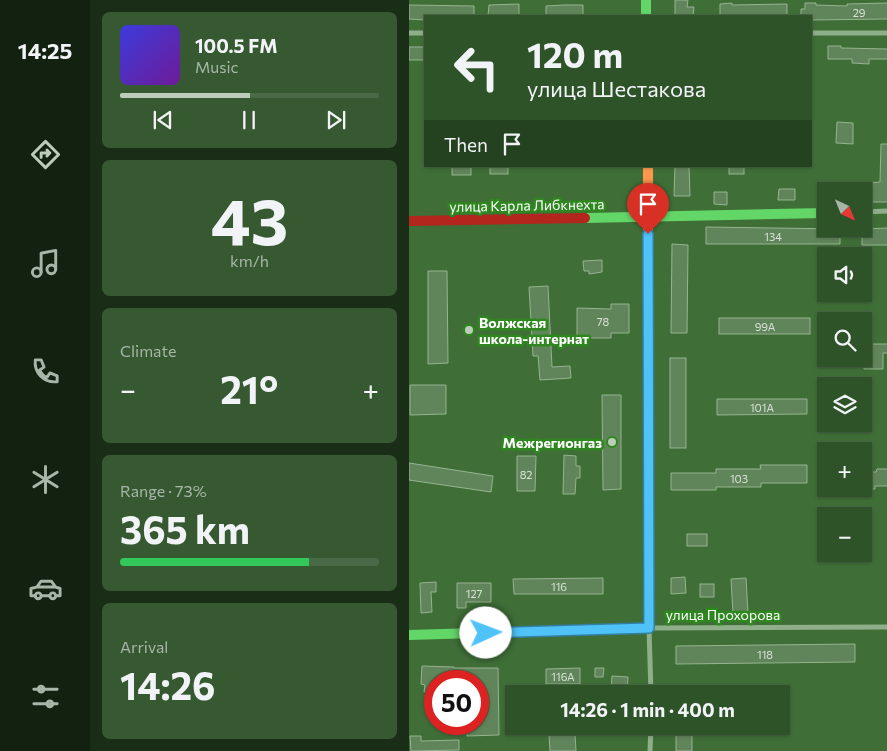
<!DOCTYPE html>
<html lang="en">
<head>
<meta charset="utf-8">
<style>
	:root { --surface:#2f5329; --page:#375931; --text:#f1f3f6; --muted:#a7b6a8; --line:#4a6946; --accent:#bccdb9 }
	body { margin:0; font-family:Commissioner,sans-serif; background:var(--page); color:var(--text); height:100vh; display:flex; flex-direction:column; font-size:19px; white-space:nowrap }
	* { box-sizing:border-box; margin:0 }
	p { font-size:16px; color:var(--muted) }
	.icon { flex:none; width:28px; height:28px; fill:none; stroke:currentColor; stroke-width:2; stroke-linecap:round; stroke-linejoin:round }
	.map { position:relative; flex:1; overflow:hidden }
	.panel { display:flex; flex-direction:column; gap:12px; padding:12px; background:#1a2e17; width:319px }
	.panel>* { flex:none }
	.hud { position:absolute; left:15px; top:15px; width:388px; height:152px; border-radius:0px; box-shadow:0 1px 4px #0004,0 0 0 1px var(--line); background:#2f5329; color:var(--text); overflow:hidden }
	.needle { width:32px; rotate:137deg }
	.tools { position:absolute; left:408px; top:182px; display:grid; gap:10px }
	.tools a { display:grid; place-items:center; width:55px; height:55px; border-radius:0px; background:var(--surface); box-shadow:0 1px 4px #0004,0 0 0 1px var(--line); font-size:25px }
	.speed { position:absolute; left:15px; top:670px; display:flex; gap:10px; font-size:25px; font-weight:700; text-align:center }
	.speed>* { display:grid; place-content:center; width:65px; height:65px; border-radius:50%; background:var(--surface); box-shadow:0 1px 4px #0004,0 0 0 1px var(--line); line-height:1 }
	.speed .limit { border:8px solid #d22; background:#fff; color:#111 }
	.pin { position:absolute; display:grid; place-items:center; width:42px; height:42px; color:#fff; margin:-51px -21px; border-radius:50% 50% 50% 0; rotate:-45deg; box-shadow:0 0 5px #0007 }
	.pin .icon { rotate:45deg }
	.me { position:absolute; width:55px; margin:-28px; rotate:88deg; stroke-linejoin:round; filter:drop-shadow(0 0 4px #0008) }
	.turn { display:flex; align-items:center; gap:18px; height:105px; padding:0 20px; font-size:22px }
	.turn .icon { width:65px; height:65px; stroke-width:2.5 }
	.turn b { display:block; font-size:35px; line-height:42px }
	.then { display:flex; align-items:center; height:48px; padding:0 20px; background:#0003; gap:10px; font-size:19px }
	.big { font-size:38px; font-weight:700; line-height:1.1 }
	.panel .card { flex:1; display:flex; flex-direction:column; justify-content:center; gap:8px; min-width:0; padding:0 18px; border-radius:8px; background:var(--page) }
	.panel .dial { align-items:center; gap:0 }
	.dial b { font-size:65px; line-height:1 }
	.song { display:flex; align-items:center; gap:15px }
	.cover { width:60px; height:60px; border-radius:8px; background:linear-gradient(135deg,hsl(240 70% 55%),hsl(280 70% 35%)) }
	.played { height:5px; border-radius:2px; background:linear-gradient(90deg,var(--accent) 50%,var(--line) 50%) }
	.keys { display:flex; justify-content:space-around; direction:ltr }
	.heat { display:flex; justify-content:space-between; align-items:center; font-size:28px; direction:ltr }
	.charge { height:8px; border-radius:4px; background:linear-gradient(90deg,#34c759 73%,var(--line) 0) }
	.trip { position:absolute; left:96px; top:685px; width:285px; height:50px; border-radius:0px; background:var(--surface); box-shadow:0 1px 4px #0004,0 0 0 1px var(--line); font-weight:700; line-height:50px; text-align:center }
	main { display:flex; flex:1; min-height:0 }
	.dock { display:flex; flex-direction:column; width:90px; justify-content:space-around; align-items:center; background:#132110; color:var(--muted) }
	.dock .icon { width:35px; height:35px }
	.dock .current { color:var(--accent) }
	.dock b { font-size:22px; color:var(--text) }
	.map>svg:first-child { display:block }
	.building { fill:#61855a; stroke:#96b391 }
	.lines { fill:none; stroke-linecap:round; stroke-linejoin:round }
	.street { stroke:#8fae8a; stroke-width:5 }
	.fast { stroke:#63d668; stroke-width:10 }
	.slow { stroke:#ff974d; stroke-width:10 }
	.jam { stroke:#b3261e; stroke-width:10 }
	.route-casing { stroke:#337fa1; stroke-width:12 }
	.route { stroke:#4fc3f7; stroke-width:9 }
	.poi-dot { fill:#bccdb9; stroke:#2f871f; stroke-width:2 }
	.labels { text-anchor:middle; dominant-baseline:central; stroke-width:5; stroke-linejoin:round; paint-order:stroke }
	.number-label { font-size:11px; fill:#d8e0d6 }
	.street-label { font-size:14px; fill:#fff; stroke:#2f871f }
	.poi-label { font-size:14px; font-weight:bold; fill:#fff; stroke:#2f871f; text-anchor:start }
</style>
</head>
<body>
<main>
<nav class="dock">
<b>14:25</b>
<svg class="icon current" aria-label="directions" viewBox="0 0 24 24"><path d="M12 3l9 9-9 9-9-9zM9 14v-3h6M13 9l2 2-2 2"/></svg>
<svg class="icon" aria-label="music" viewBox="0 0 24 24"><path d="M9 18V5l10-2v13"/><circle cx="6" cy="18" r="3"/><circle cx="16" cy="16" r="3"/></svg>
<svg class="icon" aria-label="phone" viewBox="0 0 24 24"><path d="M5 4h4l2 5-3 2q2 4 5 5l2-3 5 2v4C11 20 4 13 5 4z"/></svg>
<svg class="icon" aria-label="climate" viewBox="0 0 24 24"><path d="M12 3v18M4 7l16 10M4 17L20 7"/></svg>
<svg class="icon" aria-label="car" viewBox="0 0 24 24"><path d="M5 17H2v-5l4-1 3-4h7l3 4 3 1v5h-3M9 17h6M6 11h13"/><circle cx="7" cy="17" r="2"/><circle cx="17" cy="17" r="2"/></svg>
<svg class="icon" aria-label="filters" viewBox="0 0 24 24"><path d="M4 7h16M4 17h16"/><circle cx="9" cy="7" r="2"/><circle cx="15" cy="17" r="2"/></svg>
</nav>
<section class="panel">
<div class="card">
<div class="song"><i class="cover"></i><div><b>100.5 FM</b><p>Music</p></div></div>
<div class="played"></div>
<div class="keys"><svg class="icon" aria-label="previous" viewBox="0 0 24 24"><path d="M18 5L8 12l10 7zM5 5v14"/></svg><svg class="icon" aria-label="pause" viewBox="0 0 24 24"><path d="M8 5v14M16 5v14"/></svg><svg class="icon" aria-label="next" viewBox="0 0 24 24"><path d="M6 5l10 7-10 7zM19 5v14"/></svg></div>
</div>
<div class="card dial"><b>43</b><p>km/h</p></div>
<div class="card"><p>Climate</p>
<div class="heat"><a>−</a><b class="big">21°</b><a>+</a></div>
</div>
<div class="card"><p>Range · 73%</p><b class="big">365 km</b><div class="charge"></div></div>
<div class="card"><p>Arrival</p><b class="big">14:26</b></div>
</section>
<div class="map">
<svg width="479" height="751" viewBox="0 0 479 751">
	<rect width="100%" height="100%" fill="#3f6f37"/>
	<g class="building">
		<polygon points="266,0 279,0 278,7 285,7 284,16 266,16"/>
		<polygon points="323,3 323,5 378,4 378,16 311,16 311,4"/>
		<polygon points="396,3 407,3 407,5 438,6 438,4 479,3 479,19 401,20 401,16 392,16 392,9 396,9"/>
		<polygon points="110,4 110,16 79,16 80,5"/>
		<polygon points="0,5 65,6 65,16 16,16 16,20 0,19"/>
		<polygon points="155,5 174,5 174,16 137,16 137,6"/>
		<polygon points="419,46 432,46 432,48 479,49 479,59 460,59 460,64 443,63 443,59 419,59"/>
		<rect x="0" y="47" width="16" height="13"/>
		<polygon points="428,122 444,123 444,144 427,143"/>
		<polygon points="472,144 479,144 479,202 461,202 461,183 471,182"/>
		<rect x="43" y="166" width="19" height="9"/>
		<rect x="81" y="166" width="18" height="8"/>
		<polygon points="266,166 280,166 281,196 265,196"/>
		<rect x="320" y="166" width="15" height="8"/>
		<polygon points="370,189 386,189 386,200 369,200"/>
		<polygon points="305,192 318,192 318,205 305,204"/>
		<polygon points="297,227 431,229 431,244 297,244"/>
		<polygon points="479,228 479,245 453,245 453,229"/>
		<polygon points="263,244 279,245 278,333 262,333"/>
		<polygon points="193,260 193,272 180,274 180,271 175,271 174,261"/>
		<polygon points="19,271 38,271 39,363 19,364"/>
		<polygon points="139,286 143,367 161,366 162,378 131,380 129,356 124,356 120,287"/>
		<polygon points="202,304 220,304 220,333 202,333 202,338 168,338 168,308 202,309"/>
		<rect x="310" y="318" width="91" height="16"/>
		<polygon points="454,344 479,344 479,353 474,353 474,369 455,369"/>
		<rect x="261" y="358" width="16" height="90"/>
		<polygon points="1,385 37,385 37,414 1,415"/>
		<polygon points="193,395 212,395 212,489 194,490"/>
		<polygon points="308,399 398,399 398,414 308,415"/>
		<polygon points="155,455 167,456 167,466 171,466 171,478 167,478 166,494 154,494"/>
		<polygon points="108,456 127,456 126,491 108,491"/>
		<polygon points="0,463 84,476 82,492 0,480"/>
		<polygon points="351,465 398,465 398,483 352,483 352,487 307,487 307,490 262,490 262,473 307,473 307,469 352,469"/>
		<polygon points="468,469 479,469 479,486 466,486 466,489 454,489 454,472 467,472"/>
		<rect x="278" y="534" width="20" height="12"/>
		<polygon points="276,577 277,593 262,594 262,578"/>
		<polygon points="194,578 194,594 105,594 104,579"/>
		<polygon points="337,578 339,614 324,614 322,579"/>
		<polygon points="27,582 27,592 22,592 23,612 12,613 11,583"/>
		<polygon points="48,583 82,583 82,602 57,602 57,608 48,608"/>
		<rect x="291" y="584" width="14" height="13"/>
		<polygon points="446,644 446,662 267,664 267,646"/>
		<polygon points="13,666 45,667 45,668 89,668 90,735 58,736 58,724 69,724 69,681 26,681 26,692 15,692 16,685 12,684"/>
		<polygon points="171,668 171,684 137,684 137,669"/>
		<polygon points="186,668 195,668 194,677 186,677"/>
		<polygon points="203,676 219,677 218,694 202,694"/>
		<rect x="267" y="726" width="16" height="25"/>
		<polygon points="166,734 167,751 141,751 140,735"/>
		<polygon points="1,736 12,736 12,741 50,740 50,750 2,751"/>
	</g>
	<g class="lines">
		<g class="street">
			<polyline points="0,33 16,33"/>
			<polyline points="401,33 479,33"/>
			<polyline points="454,212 479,211"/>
			<polyline points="242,694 240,628 479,627"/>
			<polyline points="241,751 242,726"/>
		</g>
		<g class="fast">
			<polyline points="237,0 237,16"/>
			<polyline points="176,218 416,213"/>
			<polyline points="0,635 240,628 239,347"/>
		</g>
		<polyline class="slow" points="239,166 239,347"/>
		<polyline class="jam" points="0,221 176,218"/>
	</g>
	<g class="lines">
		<defs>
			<polyline id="route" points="77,633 240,628 239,234"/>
		</defs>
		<use href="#route" class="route-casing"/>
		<use href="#route" class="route"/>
	</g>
	<g class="poi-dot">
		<circle cx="60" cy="330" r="5"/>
		<circle cx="203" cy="442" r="5"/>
	</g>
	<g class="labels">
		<g class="number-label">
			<text x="450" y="12">29</text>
			<text x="364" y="236">134</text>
			<text x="194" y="321">78</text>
			<text x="356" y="326">99А</text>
			<text x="353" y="407">101А</text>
			<text x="117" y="474">82</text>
			<text x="330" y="478">103</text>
			<text x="150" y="586">116</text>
			<text x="65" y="593">127</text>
			<text x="356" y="654">118</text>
			<text x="154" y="676">116А</text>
		</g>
		<g class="street-label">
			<text transform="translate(118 205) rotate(-1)">улица Карла Либкнехта</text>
			<text x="314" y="614">улица Прохорова</text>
		</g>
		<g class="poi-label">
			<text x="70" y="322">Волжская<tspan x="70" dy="16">школа-интернат</tspan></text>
			<text x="193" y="442" text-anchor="end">Межрегионгаз</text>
		</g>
	</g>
</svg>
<div class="tools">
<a><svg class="needle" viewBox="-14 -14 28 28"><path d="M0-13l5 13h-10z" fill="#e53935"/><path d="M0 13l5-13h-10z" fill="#a7b6a8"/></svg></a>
<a><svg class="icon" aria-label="sound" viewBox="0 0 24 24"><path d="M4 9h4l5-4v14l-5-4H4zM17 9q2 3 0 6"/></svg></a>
<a><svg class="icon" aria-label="search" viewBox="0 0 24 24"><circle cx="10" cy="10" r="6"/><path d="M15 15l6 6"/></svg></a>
<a><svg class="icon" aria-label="layers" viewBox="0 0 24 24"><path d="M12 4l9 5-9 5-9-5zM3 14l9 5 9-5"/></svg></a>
<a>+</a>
<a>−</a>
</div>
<div class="speed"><div class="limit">50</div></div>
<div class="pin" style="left:239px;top:234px;background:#d93025"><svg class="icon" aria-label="arrive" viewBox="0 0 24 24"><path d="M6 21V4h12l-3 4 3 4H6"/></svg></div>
<svg class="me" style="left:77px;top:633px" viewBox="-20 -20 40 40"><circle r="19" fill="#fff"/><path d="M0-13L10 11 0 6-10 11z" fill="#4fc3f7"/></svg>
<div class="trip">14:26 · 1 min · 400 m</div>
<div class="hud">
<div class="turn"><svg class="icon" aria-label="left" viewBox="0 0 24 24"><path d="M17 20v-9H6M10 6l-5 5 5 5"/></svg><div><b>120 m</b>улица Шестакова</div></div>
<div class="then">Then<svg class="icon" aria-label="arrive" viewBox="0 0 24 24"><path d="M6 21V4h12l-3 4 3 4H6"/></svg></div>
</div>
</div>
</main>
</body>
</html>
